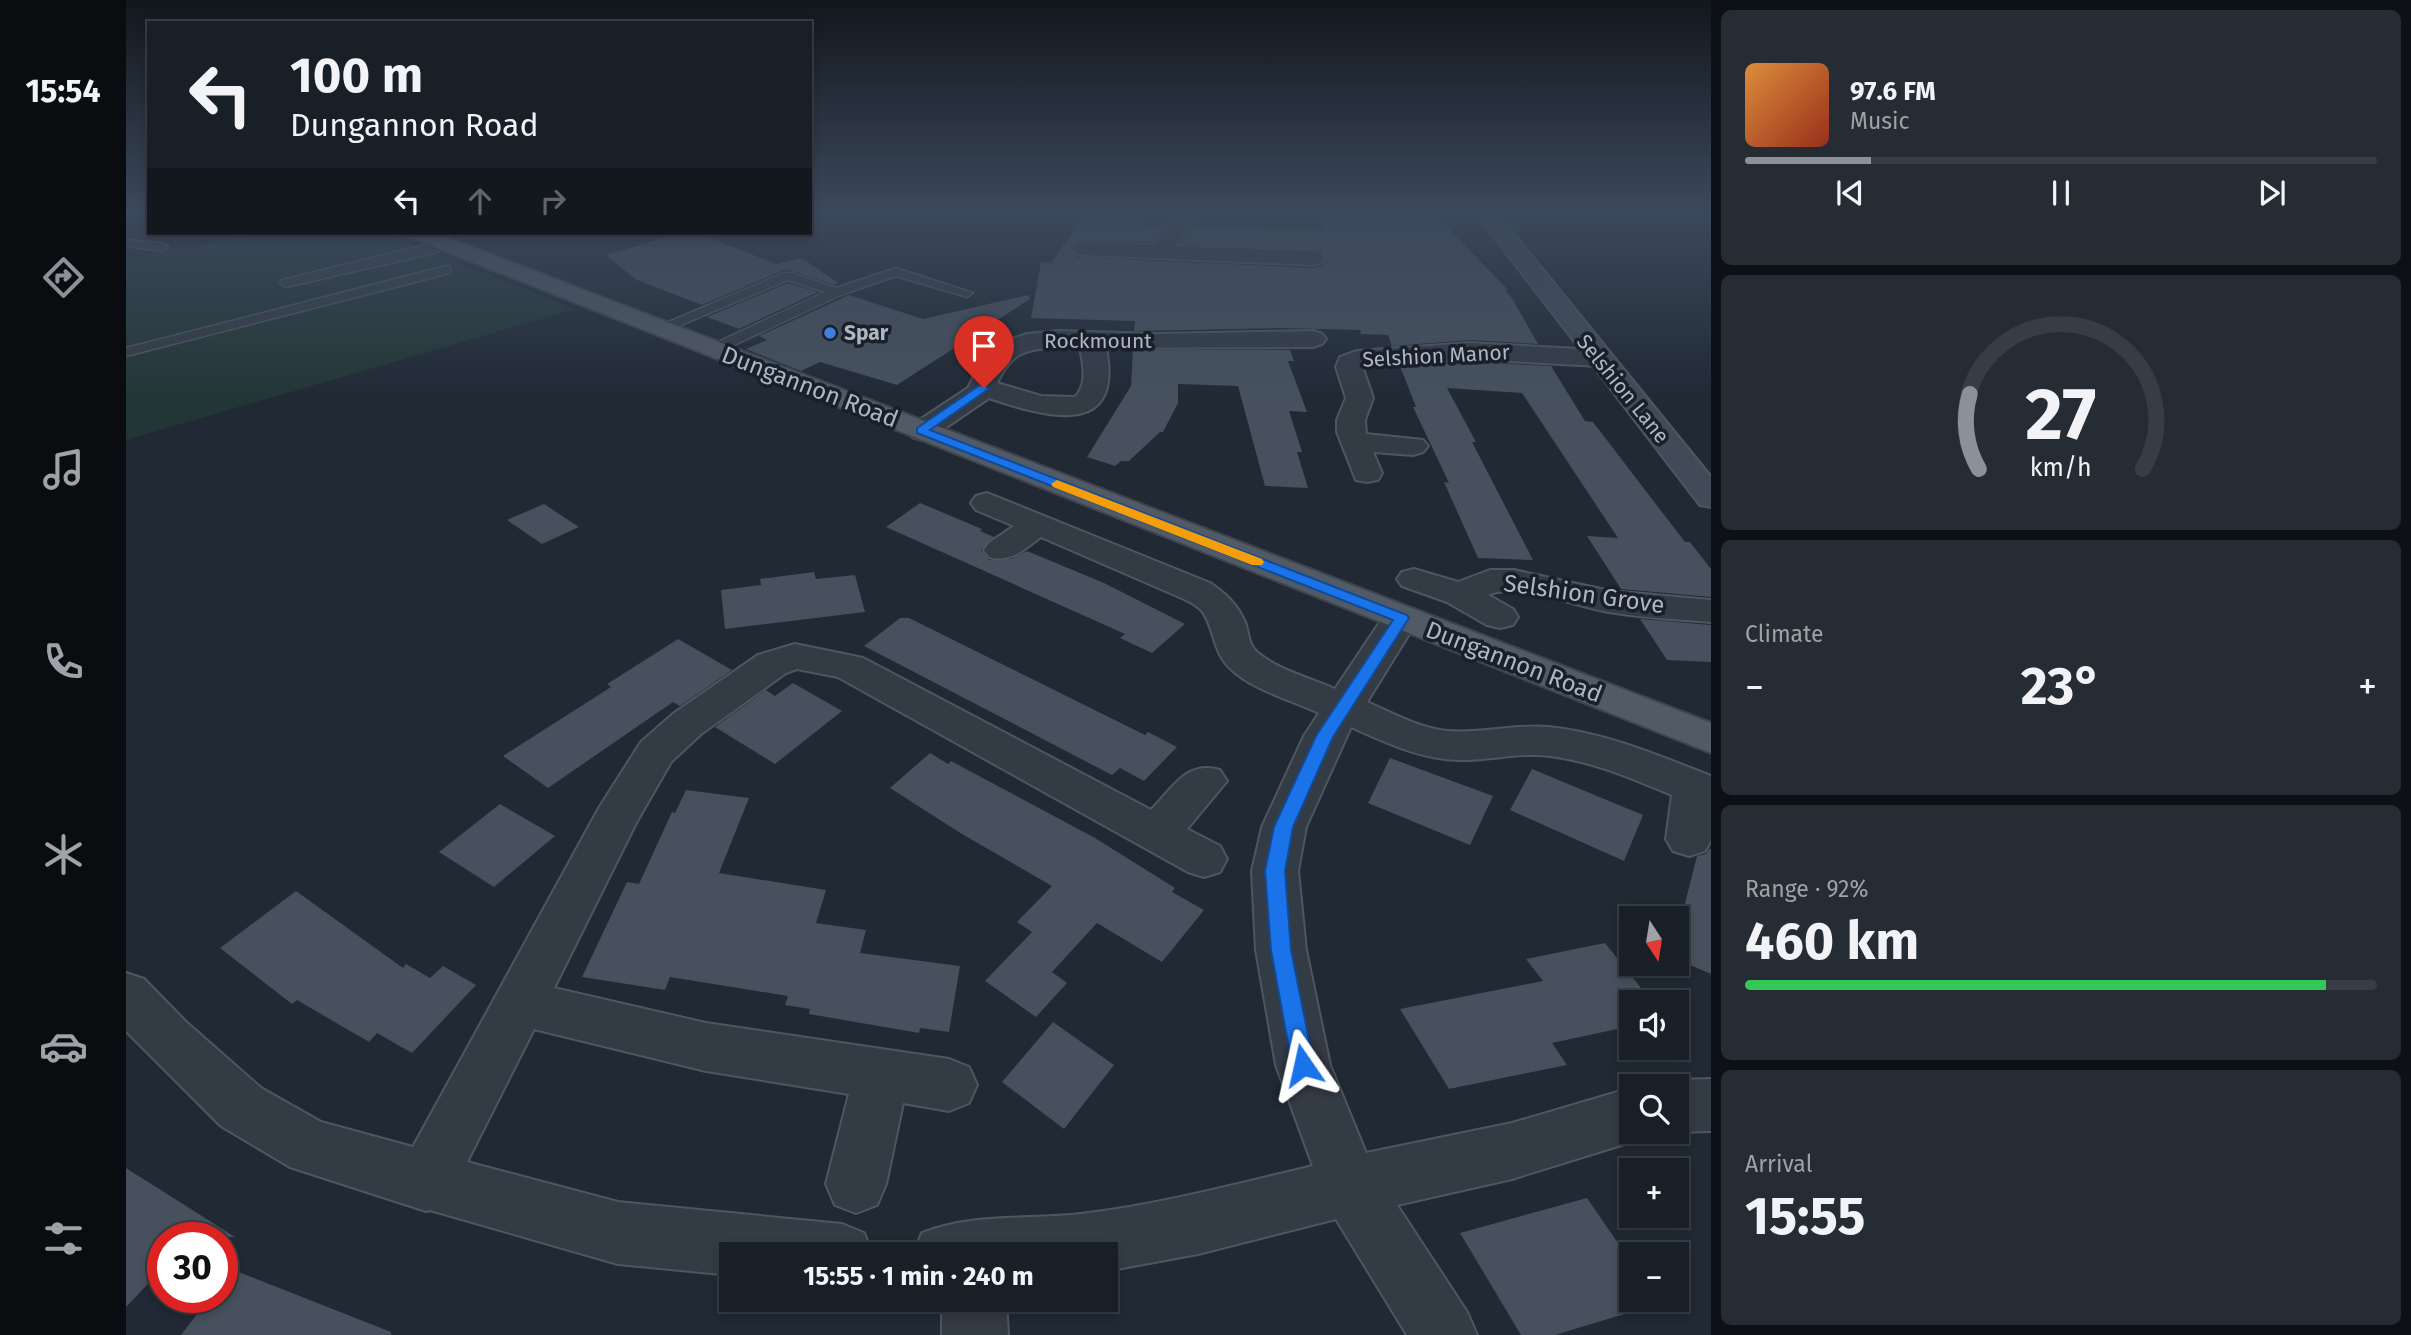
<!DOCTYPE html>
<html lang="en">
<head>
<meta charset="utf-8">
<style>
	:root { --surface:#181f27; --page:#252c33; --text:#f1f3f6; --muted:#9fa2a7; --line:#363d44; --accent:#8c9099 }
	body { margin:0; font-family:"Fira Sans",sans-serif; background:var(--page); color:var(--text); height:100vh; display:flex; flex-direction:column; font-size:26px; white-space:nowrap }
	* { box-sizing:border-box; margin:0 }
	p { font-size:23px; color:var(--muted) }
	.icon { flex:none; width:38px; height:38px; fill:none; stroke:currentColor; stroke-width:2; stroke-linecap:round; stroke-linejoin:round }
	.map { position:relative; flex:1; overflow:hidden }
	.details { display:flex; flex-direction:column; gap:10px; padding:10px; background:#0d1115; width:700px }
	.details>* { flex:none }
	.guide { position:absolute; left:21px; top:21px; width:665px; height:214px; border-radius:0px; box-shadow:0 4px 10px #0003,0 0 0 2px var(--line); background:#181f27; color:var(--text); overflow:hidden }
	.needle { width:46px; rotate:168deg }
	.buttons { position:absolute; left:1493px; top:906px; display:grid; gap:14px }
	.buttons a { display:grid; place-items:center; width:70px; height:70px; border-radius:0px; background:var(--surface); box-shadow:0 4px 10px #0003,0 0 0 2px var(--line); font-size:35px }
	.speed { position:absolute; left:21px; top:1222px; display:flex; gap:14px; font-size:35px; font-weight:700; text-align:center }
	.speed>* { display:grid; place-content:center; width:91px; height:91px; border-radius:50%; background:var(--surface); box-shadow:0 4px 10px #0003,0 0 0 2px var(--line); line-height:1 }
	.speed .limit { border:10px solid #d22; background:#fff; color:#111 }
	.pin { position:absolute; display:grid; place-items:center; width:60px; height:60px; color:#fff; margin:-72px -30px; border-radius:50% 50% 50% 0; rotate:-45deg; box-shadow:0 0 7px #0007 }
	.pin .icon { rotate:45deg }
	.me { position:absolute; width:77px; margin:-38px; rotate:349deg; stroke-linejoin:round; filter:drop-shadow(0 0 5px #0008) }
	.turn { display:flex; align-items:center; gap:24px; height:147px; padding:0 28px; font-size:32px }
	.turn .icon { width:91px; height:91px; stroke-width:2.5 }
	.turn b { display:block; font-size:49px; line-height:60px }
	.lanes { display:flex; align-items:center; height:66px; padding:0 28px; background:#0003; justify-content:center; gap:35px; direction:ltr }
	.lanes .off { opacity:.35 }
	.big { font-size:52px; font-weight:700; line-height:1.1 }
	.details .card { flex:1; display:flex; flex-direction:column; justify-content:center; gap:10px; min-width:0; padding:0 24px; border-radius:10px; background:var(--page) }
	.details .dial { align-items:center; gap:0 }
	.dial svg { height:182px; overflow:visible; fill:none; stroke:var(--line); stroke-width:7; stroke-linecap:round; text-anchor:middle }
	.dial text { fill:var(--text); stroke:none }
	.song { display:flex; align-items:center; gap:21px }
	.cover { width:84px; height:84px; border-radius:10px; background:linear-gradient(135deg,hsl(30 70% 55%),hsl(10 70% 35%)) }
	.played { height:7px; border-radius:4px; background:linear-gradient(90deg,var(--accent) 20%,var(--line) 20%) }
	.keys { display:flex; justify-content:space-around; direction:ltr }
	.heat { display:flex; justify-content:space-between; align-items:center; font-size:38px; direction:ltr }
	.charge { height:10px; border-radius:5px; background:linear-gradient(90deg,#34c759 92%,var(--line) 0) }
	.trip { position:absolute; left:593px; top:1242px; width:399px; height:70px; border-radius:0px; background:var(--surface); box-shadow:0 4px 10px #0003,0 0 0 2px var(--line); font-weight:700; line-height:70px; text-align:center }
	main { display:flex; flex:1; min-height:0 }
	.tabs { display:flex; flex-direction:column; width:126px; justify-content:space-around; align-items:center; background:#0a0c10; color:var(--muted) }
	.tabs .icon { width:49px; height:49px }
	.tabs .active { color:var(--accent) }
	.tabs b { font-size:32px; color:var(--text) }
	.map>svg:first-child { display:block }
	.green { fill:#233636 }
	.building { fill:#46515d }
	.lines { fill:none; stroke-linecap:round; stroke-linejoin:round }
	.lane-casing { stroke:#4e5660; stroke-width:3 }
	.street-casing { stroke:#4e5660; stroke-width:4 }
	.secondary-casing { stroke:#4e5660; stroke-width:4 }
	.primary-casing { stroke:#3d444e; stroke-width:4 }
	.lane { fill:#333b45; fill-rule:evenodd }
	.street { fill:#333b45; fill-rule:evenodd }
	.secondary { fill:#414b57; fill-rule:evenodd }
	.primary { fill:#515a65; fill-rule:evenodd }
	.route { fill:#1a73e8; stroke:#114b97; stroke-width:2 }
	.slow { fill:#f59e0b }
	.shop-dot { fill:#3f7fe0; stroke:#192029; stroke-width:2.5 }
	.labels { text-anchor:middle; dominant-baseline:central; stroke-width:7; stroke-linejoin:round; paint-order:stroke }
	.far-poi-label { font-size:21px; font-weight:bold; fill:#adb6c2; stroke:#192029; text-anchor:start }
	.far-street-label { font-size:21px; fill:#adb6c2; stroke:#192029 }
	.street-label { font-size:24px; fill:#adb6c2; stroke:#192029 }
</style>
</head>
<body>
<main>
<nav class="tabs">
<b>15:54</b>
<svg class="icon active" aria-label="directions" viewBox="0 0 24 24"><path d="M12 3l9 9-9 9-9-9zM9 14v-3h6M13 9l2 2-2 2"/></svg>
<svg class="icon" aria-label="music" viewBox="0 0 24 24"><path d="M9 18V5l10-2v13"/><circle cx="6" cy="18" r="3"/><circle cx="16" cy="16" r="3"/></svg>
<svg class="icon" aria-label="phone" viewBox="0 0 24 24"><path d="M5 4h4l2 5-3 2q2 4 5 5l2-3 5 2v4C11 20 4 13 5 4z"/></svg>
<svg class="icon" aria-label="climate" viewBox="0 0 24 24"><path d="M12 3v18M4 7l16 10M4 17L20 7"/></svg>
<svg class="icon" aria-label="car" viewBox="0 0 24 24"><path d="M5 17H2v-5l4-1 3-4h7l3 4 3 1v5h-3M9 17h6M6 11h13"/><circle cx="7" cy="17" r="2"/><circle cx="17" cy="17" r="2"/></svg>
<svg class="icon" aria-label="filters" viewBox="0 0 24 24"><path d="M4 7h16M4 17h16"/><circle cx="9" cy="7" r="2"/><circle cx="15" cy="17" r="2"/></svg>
</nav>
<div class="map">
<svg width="1585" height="1335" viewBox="0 0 1585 1335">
	<rect width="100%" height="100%" fill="#202934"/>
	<polygon class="green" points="144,233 256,233 449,309 0,440 0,258"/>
	<g class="building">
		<polygon points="961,212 1019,218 1014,225 1039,226 1027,242 951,241 946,248 951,257 1187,268 1196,266 1200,259 1196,250 1054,244 1067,227 1199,229 1187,212 1307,212 1382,290 1379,290 1386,298 1412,344 1344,340 1266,346 1262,335 1235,334 1234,330 1154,328 1008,331 1009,321 905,318 915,262 925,263"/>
		<polygon points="553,233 572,233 650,264 676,258 712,283 708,285 667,271 658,270 576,305 509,279 480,255"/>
		<polygon points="662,283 692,292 613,329 581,317"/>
		<polygon points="723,295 797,319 902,295 904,299 771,385 694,362 675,371 620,349 641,340 633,336"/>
		<polygon points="1007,350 1164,350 1168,361 1162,361 1181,412 1163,411 1176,452 1171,452 1182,488 1139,486 1112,386 1052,384 1052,403 1037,432 1034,432 1003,461 995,461 989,466 961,457 1005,386"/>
		<polygon points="1344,362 1425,366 1459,421 1467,422 1559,542 1564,542 1585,569 1585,597 1495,589 1461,536 1492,538 1396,393 1321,388 1350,442 1346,442 1407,560 1352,558 1318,482 1323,483 1287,407 1290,407 1274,366"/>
		<polygon points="794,503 856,529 854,531 868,537 855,550 863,560 885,559 901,551 978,583 1059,624 1026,653 994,638 999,634 760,527"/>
		<polygon points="418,504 453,527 416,544 381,520"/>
		<polygon points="688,572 690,579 729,575 739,612 599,629 595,590 635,585 634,579"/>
		<polygon points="774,618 783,618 1019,735 1022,732 1051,747 1018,781 994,768 986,775 738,646"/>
		<polygon points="1514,619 1585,625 1585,662 1541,660"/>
		<polygon points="552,639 606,670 554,706 547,702 422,788 377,756 485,687 481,684"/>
		<polygon points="667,683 716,711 649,764 589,727 640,690 649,696"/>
		<polygon points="804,753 822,764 825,761 969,838 1049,888 1046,892 1078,910 1036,962 971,923 926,972 941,983 910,1017 859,981 906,932 891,922 926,886 836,834 764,788"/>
		<polygon points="1264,758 1367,796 1344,845 1242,803"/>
		<polygon points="1406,769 1517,815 1498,861 1384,810"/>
		<polygon points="560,790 623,798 593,873 700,890 690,923 740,930 734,953 834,966 823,1032 794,1028 793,1033 683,1014 684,1009 659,1005 662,996 544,977 539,990 456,977 501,882 513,884 546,812 549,813"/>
		<polygon points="374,804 429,836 368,887 313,852"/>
		<polygon points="1583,849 1585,849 1585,974 1550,959 1550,939 1571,856 1580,854"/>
		<polygon points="170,891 277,968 280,964 304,978 317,966 350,985 286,1053 251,1033 243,1042 171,1000 166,1004 94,948"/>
		<polygon points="1479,943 1527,1003 1505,1003 1505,1026 1426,1043 1441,1065 1323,1089 1274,1009 1417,981 1400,959"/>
		<polygon points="927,1022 988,1065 938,1129 876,1082"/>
		<polygon points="0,1168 109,1237 37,1237 37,1268 0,1307"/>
		<polygon points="1461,1198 1505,1262 1505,1312 1429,1335 1395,1335 1334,1233"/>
		<polygon points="105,1269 265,1332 265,1335 55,1335 84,1297 96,1297 96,1281"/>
	</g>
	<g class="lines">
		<defs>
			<g id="lane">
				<polygon points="0,240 36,243 42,247 36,251 0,246"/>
				<polygon points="320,240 324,242 324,246 308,253 160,287 154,283 156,280"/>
				<polygon points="320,266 324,267 324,273 0,356 0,348"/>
				<polygon points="770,268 847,293 841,297 770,276 715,295 591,353 581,353 581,347 699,292 662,280 538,332 533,333 526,329 658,273 666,273 710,288"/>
			</g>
			<g id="street">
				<polygon points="1053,212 1074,212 1049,246 1187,251 1195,253 1198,258 1195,263 1187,265 959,255 951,254 948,249 951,244 959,243 1028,245"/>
				<path d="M932 331 1030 334 1187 331 1196 334 1200 339 1196 344 1187 347 980 348C998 440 919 417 863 398L806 437 796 440 786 437 782 431 786 425 842 388 860 354 879 341 901 334ZM932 347H954C957 364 962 384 949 397L915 396 871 383C886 351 899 350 932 347Z"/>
				<polygon points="1344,343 1472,350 1481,352 1485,358 1481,364 1472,366 1344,359 1236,366 1247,398 1239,420 1240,434 1297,440 1302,446 1297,452 1287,455 1247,452 1256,473 1252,480 1241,482 1230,480 1211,432 1211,420 1220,398 1210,367 1214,357 1231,351"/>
				<path d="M861 493 1084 583C1100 594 1111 604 1119 622 1123 633 1122 644 1131 652 1151 670 1185 678 1209 689L1262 610 1275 607 1288 610 1293 618 1241 702C1266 713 1293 728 1321 731 1355 734 1388 724 1422 727 1478 732 1533 756 1585 776V840L1579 851 1563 856 1547 851 1540 839 1546 795C1507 779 1466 761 1424 756 1395 752 1366 760 1338 760 1298 761 1261 743 1225 727L1180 827 1172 871 1180 950 1204 1065 1240 1153 1386 1123 1505 1088V1132H1526L1505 1142 1386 1179 1271 1205 1341 1312 1351 1335H1281L1210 1219 1072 1254 980 1271V1255H787L796 1233C845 1213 903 1220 955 1214 1033 1205 1111 1184 1187 1166L1150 1065 1130 950 1126 871 1136 827 1178 736 1193 713C1167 701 1125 689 1105 669 1086 652 1089 628 1076 611 1072 606 1064 602 1058 599L915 537C897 550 885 563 863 557L858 550 863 543 888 526 850 510 845 503 850 496Z"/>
				<path d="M1288 569 1332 582 1364 570H1388L1484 591 1585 600V622C1551 619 1516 618 1483 612 1451 607 1390 582 1362 595L1387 609 1392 617 1387 625 1374 628 1361 625 1321 602 1276 586 1271 579 1276 572Z"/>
				<path d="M669 644 737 658 1025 810C1047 788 1060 760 1094 770L1101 781 1061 829 1094 846 1101 859 1094 872 1078 877 1062 872 712 677 671 669 660 673 575 734 545 762 510 823 428 988 580 1023 823 1059 843 1067 851 1085 843 1103 823 1111 777 1103 760 1184 751 1205 730 1213 709 1205 700 1184 723 1094 580 1071 408 1029 341 1162 492 1202 716 1224 738 1233 747 1255H606V1275L492 1264 304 1210 300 1211 164 1167 95 1126 0 1031V973L18 979 60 1022 135 1088 195 1122 287 1147 473 808 515 742 547 714 632 655Z"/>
				<polygon points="1585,1079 1585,1131 1550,1132 1550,1087 1532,1087 1550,1080"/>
				<polygon points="816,1300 880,1300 882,1335 816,1335"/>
			</g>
			<polygon id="secondary" points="1349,212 1370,212 1585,477 1585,507 1574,505"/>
			<polygon id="primary" points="281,233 309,233 1585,723 1585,753 284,237"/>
		</defs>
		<use href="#lane" class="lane-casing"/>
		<use href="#street" class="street-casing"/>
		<use href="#secondary" class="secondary-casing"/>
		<use href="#primary" class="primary-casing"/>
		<use href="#lane" class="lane"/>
		<use href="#street" class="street"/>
		<use href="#secondary" class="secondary"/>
		<use href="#primary" class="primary"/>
	</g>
	<linearGradient id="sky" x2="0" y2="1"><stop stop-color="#12171d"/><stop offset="0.53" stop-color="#3c495c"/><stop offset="1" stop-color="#3c495c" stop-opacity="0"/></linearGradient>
	<rect width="1585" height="399" fill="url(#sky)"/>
	<polygon class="route" points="854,385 864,388 804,430 1281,615 1283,618 1207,737 1167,827 1159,871 1165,950 1188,1065 1185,1072 1177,1075 1169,1072 1166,1065 1145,950 1139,871 1148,827 1190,736 1267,620 791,433 791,428"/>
	<polygon class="slow" points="931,480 1136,559 1138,562 1136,565 1126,565 927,487 925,484"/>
	<circle class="shop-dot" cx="704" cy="333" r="7"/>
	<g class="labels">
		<g class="far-poi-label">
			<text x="718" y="333">Spar</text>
		</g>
		<g class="far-street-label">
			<text x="972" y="341">Rockmount</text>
			<text transform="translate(1310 356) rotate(-3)">Selshion Manor</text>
			<text transform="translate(1497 389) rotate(51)">Selshion Lane</text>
		</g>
		<g class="street-label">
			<text transform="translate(684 387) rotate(21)">Dungannon Road</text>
			<text transform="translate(1458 594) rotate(8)">Selshion Grove</text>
			<text transform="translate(1388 662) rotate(21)">Dungannon Road</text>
		</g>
	</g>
</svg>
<div class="buttons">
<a><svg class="needle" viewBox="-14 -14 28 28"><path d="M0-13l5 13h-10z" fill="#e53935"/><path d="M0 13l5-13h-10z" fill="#9fa2a7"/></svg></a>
<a><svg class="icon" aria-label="sound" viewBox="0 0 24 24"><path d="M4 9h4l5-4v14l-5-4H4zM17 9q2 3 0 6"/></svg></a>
<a><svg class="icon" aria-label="search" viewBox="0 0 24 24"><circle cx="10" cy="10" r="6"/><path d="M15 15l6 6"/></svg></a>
<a>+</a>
<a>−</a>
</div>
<div class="speed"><div class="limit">30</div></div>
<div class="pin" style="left:858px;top:388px;background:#d93025"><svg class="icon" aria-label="arrive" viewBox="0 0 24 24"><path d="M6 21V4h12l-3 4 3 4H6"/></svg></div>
<svg class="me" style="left:1177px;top:1065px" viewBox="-20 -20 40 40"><path d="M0-17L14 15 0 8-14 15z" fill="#1a73e8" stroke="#fff" stroke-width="4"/></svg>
<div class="trip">15:55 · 1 min · 240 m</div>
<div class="guide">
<div class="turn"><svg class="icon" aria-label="left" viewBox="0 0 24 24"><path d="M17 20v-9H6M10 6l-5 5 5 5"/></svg><div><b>100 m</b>Dungannon Road</div></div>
<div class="lanes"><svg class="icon" aria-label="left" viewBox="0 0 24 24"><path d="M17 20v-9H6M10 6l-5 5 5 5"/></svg><svg class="icon off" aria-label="ahead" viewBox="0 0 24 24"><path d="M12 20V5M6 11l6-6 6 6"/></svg><svg class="icon off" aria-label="right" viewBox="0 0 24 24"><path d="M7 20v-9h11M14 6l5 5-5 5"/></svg></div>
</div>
</div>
<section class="details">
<div class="card">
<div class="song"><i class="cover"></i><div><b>97.6 FM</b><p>Music</p></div></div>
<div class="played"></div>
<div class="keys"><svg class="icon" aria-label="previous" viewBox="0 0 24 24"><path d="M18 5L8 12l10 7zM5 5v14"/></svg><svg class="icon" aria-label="pause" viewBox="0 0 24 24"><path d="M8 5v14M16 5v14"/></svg><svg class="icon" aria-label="next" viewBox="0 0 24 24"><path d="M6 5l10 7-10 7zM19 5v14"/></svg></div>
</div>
<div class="card dial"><svg viewBox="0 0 100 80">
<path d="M14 69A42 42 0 1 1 86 69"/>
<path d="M14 69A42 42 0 0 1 10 36" stroke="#8c9099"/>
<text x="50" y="56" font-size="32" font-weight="700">27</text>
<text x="50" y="72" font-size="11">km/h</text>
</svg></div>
<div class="card"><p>Climate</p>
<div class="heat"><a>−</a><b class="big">23°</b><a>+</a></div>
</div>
<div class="card"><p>Range · 92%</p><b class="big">460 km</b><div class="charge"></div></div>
<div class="card"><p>Arrival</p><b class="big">15:55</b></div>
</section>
</main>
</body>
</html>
